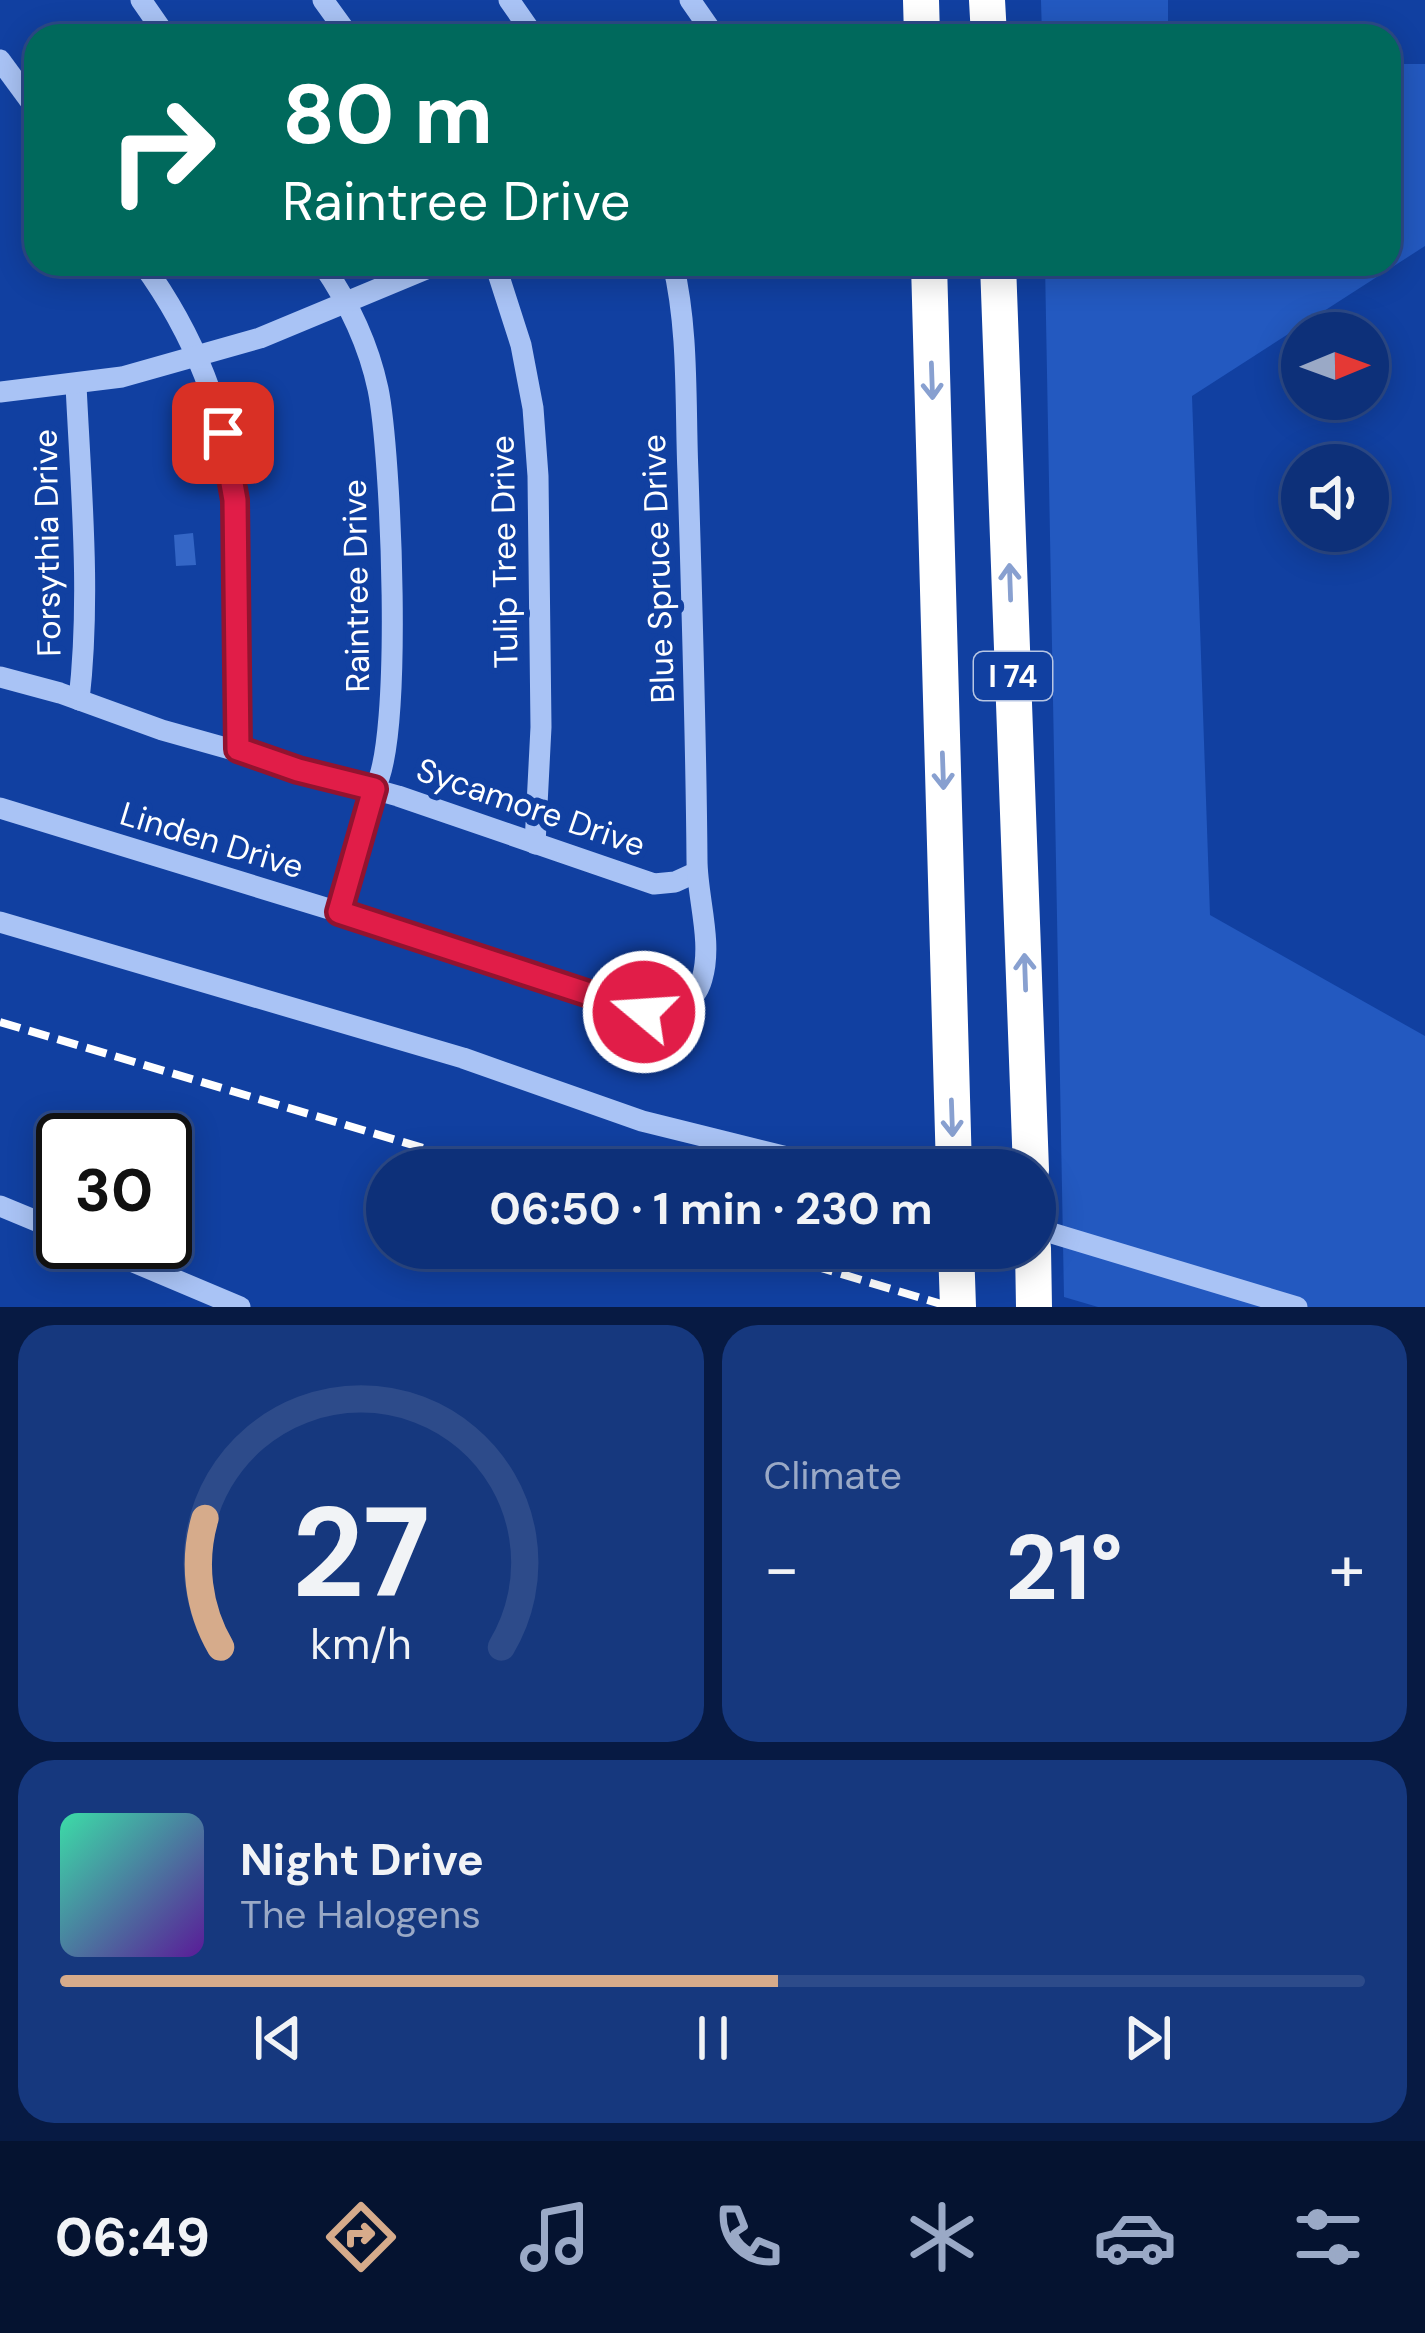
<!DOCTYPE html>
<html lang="en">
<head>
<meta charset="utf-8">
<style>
	:root { --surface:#0d3079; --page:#16387e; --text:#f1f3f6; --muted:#9aa9c6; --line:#2d4b8a; --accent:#d6ab8b }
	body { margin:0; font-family:"DM Sans",sans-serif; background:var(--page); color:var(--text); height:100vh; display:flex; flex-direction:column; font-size:45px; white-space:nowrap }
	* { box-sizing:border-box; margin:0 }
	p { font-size:39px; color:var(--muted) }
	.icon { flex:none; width:66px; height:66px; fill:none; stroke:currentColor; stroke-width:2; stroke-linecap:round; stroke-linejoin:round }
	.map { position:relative; height:1307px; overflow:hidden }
	.drawer { display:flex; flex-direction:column; gap:18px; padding:18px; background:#071a43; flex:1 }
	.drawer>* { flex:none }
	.hud { position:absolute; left:24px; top:24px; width:1377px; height:252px; border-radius:36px; box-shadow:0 6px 30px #0003,0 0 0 3px var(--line); background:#00695c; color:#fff; overflow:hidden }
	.needle { width:78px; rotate:89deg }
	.fabs { position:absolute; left:1281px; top:312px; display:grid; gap:24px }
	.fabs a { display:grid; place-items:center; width:108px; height:108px; border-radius:50%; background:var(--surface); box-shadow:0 6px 30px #0003,0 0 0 3px var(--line); font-size:60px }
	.speed { position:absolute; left:36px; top:1113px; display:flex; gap:24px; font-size:60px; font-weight:700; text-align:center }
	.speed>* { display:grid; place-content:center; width:156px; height:156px; border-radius:50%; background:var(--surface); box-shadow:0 6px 30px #0003,0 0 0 3px var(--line); line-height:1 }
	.speed .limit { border:6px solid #111; border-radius:18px; background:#fff; color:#111 }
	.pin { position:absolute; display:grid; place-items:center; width:102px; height:102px; color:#fff; margin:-51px; border-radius:24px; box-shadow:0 6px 18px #0006 }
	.me { position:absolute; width:132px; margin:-66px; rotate:288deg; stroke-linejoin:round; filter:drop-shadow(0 0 9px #0008) }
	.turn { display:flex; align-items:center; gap:42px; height:252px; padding:0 60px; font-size:54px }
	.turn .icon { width:156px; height:156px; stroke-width:2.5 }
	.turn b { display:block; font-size:84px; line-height:102px }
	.big { font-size:90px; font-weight:700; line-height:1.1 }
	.drawer .card { flex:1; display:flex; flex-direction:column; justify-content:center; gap:18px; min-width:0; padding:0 42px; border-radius:36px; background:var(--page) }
	.drawer .dial { align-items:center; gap:0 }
	.dial svg { height:312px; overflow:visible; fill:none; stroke:var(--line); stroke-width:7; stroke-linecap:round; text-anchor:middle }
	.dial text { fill:var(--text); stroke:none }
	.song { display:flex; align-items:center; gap:36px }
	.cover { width:144px; height:144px; border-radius:18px; background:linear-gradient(135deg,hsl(160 70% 55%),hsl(270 70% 35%)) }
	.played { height:12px; border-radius:6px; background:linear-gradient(90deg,var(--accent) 55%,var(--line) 55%) }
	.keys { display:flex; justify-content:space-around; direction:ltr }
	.heat { display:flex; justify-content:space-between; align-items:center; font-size:66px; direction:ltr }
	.drawer .tiles { flex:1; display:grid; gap:18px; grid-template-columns:1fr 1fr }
	.card:last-child { grid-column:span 2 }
	.trip { position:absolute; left:366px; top:1149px; width:690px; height:120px; border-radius:60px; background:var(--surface); box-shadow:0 6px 30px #0003,0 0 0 3px var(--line); font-weight:700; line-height:120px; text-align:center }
	.menu { display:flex; height:192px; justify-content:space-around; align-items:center; background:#051330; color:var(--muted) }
	.menu .icon { width:84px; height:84px }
	.menu .current { color:var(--accent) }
	.menu b { font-size:54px; color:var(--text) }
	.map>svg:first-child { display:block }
	.green { fill:#2359c0 }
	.building { fill:#3466c6 }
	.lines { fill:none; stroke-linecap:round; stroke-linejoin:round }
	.minor { stroke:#a9c3f5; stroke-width:21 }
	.highway { stroke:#fff; stroke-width:36 }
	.rail { stroke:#fff; stroke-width:8; stroke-dasharray:21 9; stroke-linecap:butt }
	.oneway { stroke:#88a0d0 }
	.route-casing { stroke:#92132f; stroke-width:30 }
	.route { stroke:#e11d48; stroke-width:21 }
	.labels { text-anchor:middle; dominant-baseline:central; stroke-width:12; stroke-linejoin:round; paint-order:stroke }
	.shield { fill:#1140a1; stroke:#b8c6e3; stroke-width:3 }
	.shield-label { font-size:30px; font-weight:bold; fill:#fff }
	.street-label { font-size:33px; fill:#fff; stroke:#1140a1 }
</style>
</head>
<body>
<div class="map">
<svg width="1425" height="1307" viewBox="0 0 1425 1307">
	<rect width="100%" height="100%" fill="#1140a1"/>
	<g class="green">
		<polygon points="1041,0 1168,0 1168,36 1042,36"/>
		<polygon points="1389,64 1425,64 1425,246 1192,396 1210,915 1425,1036 1425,1307 1098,1307 1064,1297 1045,264 1389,264"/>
	</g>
	<polygon class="building" points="193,533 196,565 176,566 174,535"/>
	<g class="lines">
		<g class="minor">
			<polyline points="141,0 166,36"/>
			<polyline points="323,0 349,36"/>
			<polyline points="509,0 534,36"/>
			<polyline points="690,0 715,36"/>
			<polyline points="0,60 36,109"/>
			<path d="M143 264C194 334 225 413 235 499L238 749"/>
			<path d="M322 264C349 303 368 342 378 389 391 451 404 743 374 789L339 912"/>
			<polyline points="495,264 521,345 533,408 538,476 541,727 535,844"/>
			<path d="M76 385C81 489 91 596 79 700"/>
			<polyline points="0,392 122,377 260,338 438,264"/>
			<polyline points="0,677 60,693 162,730 398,796 654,884 675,882 697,872"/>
			<path d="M0 808 339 912 644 1012C669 1015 695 1005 702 979 713 942 697 897 697 860 696 731 692 603 688 474 685 405 689 331 673 264"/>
			<polyline points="0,922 463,1058 642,1121 840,1170"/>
			<polyline points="0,1206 63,1232"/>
			<polyline points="1035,1228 1297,1307"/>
			<polyline points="86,1242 240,1307"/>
		</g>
		<g class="highway">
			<polyline points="921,0 922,36"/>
			<polyline points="987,0 989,36"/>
			<polyline points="929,264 954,1170"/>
			<polyline points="998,264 1031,1170"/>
			<polyline points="956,1248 958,1307"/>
			<polyline points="1033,1248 1034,1307"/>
		</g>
		<g class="rail">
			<polyline points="0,1022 497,1170"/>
			<polyline points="755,1248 951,1307"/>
		</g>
	</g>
	<defs><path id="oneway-shaft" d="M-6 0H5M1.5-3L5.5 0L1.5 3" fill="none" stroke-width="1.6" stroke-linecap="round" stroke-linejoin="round" transform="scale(3)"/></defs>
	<g class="oneway">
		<use href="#oneway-shaft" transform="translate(932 381) rotate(88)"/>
		<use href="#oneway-shaft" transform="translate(1010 582) rotate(-92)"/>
		<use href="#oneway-shaft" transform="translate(943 771) rotate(88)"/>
		<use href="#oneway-shaft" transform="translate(1025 972) rotate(-92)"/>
		<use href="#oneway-shaft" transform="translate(952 1118) rotate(88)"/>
	</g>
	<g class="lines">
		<defs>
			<polyline id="route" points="223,433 235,500 238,749 298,770 374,789 339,912 644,1012"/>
		</defs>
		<use href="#route" class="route-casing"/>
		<use href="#route" class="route"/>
	</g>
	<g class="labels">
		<rect class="shield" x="974" y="652" width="78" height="48" rx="9"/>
		<g class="shield-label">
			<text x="1013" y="676">I 74</text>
		</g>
		<g class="street-label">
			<text transform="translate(47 543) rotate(-91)">Forsythia Drive</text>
			<text transform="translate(504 552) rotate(-91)">Tulip Tree Drive</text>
			<text transform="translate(658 569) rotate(-92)">Blue Spruce Drive</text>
			<text transform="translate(356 586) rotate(-91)">Raintree Drive</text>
			<text transform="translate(531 807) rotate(19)">Sycamore Drive</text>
			<text transform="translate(212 840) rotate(17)">Linden Drive</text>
		</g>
	</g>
</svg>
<div class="fabs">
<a><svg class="needle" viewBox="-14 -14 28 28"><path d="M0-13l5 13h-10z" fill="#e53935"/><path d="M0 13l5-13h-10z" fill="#9aa9c6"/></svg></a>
<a><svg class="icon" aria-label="sound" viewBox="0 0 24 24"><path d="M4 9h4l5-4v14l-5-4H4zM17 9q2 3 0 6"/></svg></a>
</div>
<div class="speed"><div class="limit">30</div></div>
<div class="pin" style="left:223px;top:433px;background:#d93025"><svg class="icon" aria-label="arrive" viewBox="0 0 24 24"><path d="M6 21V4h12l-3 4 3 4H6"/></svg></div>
<svg class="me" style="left:644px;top:1012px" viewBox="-20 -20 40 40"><circle r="17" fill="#e11d48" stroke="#fff" stroke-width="3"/><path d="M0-11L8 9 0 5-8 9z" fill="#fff"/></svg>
<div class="trip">06:50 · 1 min · 230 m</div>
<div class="hud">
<div class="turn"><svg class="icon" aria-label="right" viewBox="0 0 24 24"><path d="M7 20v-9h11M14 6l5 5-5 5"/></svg><div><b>80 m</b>Raintree Drive</div></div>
</div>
</div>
<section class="drawer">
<div class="tiles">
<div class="card dial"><svg viewBox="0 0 100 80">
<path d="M14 69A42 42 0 1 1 86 69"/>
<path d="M14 69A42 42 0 0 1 10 36" stroke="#d6ab8b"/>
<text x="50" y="56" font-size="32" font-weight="700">27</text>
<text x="50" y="72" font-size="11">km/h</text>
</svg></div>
<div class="card"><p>Climate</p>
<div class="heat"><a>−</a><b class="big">21°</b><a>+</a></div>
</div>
<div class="card">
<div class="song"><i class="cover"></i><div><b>Night Drive</b><p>The Halogens</p></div></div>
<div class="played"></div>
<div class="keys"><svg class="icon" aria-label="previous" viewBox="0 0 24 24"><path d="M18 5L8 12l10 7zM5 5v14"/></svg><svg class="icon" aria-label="pause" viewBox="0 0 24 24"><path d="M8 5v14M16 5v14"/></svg><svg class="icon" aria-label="next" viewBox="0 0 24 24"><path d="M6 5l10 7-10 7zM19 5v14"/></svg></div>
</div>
</div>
</section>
<nav class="menu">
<b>06:49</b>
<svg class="icon current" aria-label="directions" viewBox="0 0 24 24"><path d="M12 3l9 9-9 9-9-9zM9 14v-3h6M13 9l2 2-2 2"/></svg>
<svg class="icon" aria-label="music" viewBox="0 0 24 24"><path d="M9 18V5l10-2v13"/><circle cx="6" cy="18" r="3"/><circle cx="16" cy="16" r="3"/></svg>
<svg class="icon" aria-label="phone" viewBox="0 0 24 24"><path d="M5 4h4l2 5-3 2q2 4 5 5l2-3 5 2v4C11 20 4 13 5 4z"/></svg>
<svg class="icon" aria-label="climate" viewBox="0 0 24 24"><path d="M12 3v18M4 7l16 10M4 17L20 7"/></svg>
<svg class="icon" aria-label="car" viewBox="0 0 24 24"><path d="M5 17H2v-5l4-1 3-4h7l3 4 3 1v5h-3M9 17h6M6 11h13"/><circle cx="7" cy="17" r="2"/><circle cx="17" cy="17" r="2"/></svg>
<svg class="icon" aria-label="filters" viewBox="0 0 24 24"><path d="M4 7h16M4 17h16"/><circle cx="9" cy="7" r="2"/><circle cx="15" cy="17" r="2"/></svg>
</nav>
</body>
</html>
